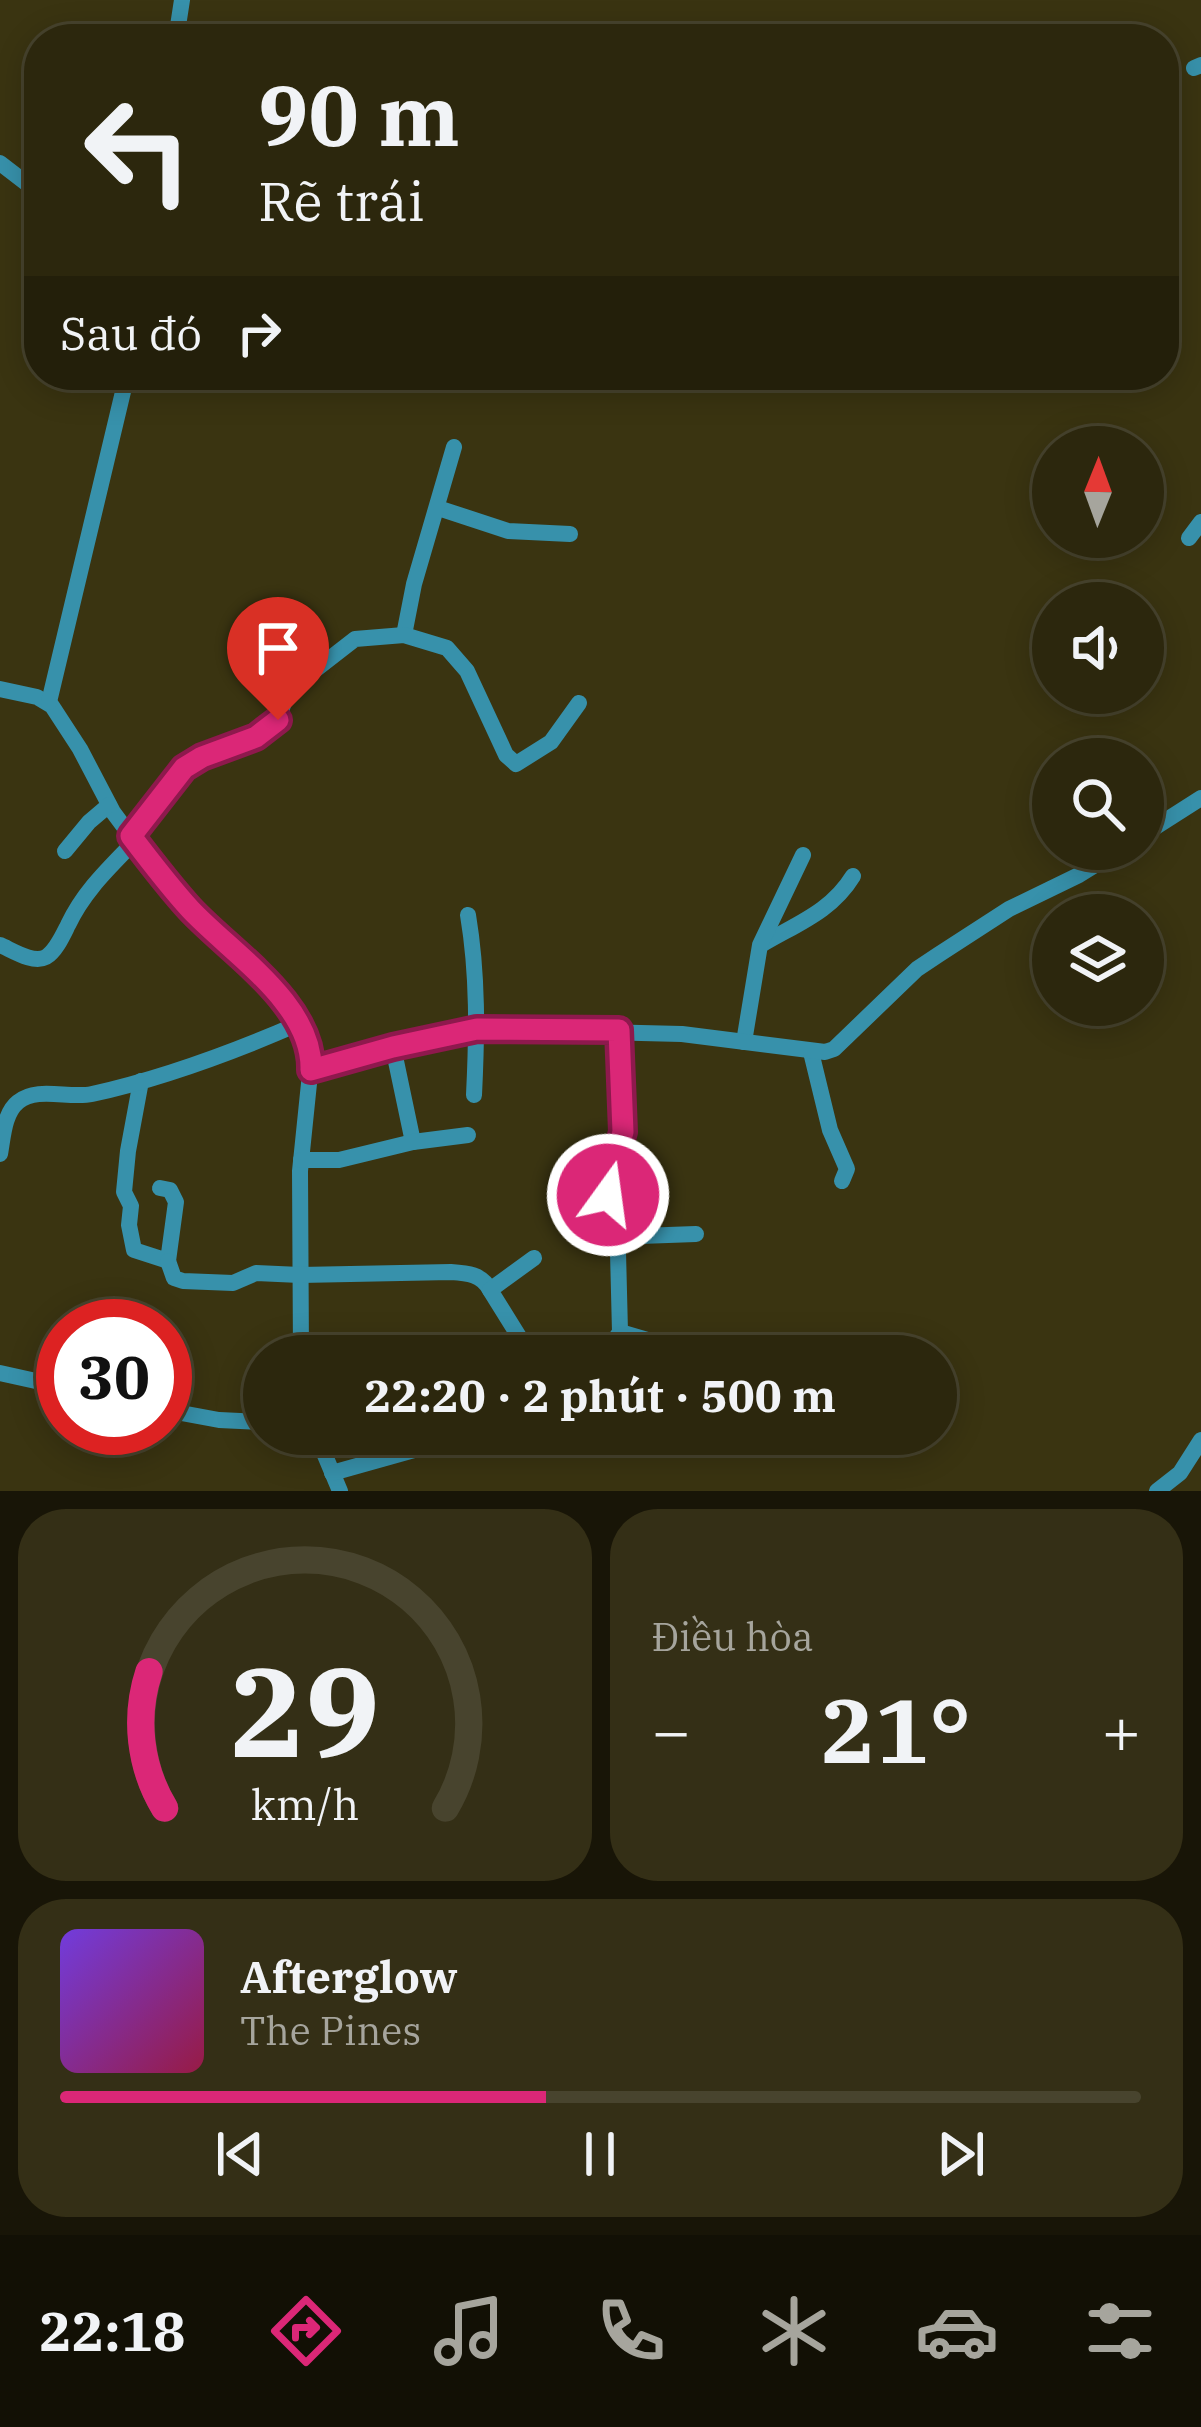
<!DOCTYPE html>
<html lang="vi">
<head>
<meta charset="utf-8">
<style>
	:root { --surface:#2c270d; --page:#342f16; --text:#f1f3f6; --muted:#a6a59d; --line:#48442e; --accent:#db2777 }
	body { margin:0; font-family:"IBM Plex Serif",serif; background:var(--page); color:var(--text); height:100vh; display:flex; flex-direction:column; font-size:45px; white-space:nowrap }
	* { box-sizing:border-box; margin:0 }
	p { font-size:39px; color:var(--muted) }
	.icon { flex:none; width:66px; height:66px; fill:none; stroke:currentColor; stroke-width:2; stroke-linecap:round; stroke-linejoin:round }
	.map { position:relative; height:1491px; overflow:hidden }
	.sheet { display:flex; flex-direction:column; gap:18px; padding:18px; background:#181507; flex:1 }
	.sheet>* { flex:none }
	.banner { position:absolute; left:24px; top:24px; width:1155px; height:366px; border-radius:48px; box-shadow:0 6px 30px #0003,0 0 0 3px var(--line); background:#2c270d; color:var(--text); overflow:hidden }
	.needle { width:78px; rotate:1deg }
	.controls { position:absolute; left:1032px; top:426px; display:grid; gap:24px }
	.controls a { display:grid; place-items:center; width:132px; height:132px; border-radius:50%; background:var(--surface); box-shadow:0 6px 30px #0003,0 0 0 3px var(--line); font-size:60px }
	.speed { position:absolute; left:36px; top:1299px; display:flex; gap:24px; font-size:60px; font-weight:700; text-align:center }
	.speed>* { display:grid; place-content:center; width:156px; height:156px; border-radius:50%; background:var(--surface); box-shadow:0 6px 30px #0003,0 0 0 3px var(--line); line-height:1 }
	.speed .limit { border:18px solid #d22; background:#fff; color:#111 }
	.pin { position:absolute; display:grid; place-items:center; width:102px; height:102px; color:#fff; margin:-123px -51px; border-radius:50% 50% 50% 0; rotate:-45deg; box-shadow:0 0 12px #0007 }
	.pin .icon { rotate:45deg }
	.me { position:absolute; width:132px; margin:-66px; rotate:14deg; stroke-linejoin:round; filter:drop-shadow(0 0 9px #0008) }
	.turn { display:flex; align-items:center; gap:42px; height:252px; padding:0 36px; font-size:54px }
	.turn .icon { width:156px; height:156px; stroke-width:2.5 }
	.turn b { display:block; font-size:84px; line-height:102px }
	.then { display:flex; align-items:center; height:114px; padding:0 36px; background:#0003; gap:24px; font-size:45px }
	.big { font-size:90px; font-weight:800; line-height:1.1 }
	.sheet .card { flex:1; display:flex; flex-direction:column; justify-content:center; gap:18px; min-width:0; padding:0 42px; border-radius:48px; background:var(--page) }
	.sheet .dial { align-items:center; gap:0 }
	.dial svg { height:312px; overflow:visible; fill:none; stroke:var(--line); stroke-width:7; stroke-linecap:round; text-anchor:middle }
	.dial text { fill:var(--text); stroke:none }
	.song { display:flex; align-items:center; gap:36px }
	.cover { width:144px; height:144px; border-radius:18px; background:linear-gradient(135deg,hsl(260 70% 55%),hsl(340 70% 35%)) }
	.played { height:12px; border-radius:6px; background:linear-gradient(90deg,var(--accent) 45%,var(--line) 45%) }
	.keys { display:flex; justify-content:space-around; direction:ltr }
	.heat { display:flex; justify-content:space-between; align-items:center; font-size:66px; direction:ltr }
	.sheet .tiles { flex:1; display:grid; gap:18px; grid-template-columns:1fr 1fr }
	.card:last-child { grid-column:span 2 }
	.trip { position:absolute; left:243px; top:1335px; width:714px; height:120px; border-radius:60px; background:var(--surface); box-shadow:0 6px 30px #0003,0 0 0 3px var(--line); font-weight:800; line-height:120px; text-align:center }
	.tabs { display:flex; height:192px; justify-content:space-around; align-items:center; background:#121005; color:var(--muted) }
	.tabs .icon { width:84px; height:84px }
	.tabs .selected { color:var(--accent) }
	.tabs b { font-size:54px; color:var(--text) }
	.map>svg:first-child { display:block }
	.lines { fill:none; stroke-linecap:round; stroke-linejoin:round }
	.minor { stroke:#3791ab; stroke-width:16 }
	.route-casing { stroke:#8e194d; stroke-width:30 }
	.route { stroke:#db2777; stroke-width:21 }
</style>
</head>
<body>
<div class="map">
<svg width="1201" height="1491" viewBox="0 0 1201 1491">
	<rect width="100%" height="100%" fill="#3a3411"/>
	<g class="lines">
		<g class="minor">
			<polyline points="176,39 182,0"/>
			<polyline points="1194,68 1201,65"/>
			<polyline points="0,163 39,193"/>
			<polyline points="438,508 508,531 570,534"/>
			<polyline points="1189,538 1201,522"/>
			<polyline points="404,635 414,584 454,447"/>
			<polyline points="0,689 37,697 52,706 80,749 113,812 153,866 191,909 282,998 309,1046 311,1064 300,1171 301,1356"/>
			<polyline points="49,702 127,375"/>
			<polyline points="1143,835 1201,798"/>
			<polyline points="131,836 184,768 202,757 264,732 278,720 288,691 355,639 404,635 447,648 467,671 506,755 516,764 551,742 579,703"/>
			<polyline points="65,851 89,822 109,805"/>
			<path d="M468 915C478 975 477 1034 474 1095"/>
			<path d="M0 945C12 950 33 964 46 957 56 951 63 935 68 925 84 891 109 868 135 841"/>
			<path d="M761 945C796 924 831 912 853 876"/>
			<polyline points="744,1042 760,945 803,855"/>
			<polyline points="393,1047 413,1142"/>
			<polyline points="811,1052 830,1130 847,1169 842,1181"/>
			<polyline points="311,1069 393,1047 477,1029 682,1034 825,1052 834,1049 917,969 938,955 1009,909 1079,875 1121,849"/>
			<polyline points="141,1081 128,1151 124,1192 131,1206 129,1225 134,1250 168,1261 176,1202 170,1190 160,1188"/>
			<path d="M0 1154C3 1138 4 1113 18 1102 37 1086 69 1099 92 1094 164 1078 231 1053 298 1024"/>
			<polyline points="301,1160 339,1160 413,1142 468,1135"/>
			<polyline points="616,1242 640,1236 696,1234"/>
			<path d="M168 1261 174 1278 183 1281 233 1283 256 1273 300 1275 451 1272C467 1273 482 1274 490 1290"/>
			<polyline points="620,1332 695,1354 720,1354"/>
			<polyline points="531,1356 490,1290 534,1258"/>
			<polyline points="603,1356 620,1332 618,1252 607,1188 623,1133 619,1030"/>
			<polyline points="0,1373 63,1387"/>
			<polyline points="165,1410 219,1420 264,1422"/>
			<polyline points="316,1434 340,1491"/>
			<polyline points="332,1473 439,1443"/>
			<polyline points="1157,1491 1180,1473 1201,1440"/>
		</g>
	</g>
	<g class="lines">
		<defs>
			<path id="route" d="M278 720 256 737 202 757 184 768 131 836C150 861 169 886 190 909 231 953 313 1004 311 1070L393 1047 477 1029 619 1030 623 1132 609 1178 608 1195"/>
		</defs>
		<use href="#route" class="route-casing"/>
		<use href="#route" class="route"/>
	</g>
</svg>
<div class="controls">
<a><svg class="needle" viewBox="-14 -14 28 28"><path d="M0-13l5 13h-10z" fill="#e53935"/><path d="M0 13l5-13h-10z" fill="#a6a59d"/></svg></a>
<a><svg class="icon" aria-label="sound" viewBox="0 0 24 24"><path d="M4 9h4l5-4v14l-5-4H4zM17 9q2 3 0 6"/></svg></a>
<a><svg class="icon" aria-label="search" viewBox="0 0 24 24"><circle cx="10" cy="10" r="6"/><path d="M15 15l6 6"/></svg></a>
<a><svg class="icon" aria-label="layers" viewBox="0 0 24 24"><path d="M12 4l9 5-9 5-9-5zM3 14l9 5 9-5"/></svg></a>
</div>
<div class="speed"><div class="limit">30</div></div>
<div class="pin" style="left:278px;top:720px;background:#d93025"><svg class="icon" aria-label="arrive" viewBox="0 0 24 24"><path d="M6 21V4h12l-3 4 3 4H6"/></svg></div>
<svg class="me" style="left:608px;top:1195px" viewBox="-20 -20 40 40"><circle r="17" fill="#db2777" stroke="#fff" stroke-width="3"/><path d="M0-11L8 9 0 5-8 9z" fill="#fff"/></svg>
<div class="trip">22:20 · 2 phút · 500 m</div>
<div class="banner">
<div class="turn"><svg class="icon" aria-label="left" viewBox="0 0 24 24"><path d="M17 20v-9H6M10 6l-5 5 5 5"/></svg><div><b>90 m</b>Rẽ trái</div></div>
<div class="then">Sau đó<svg class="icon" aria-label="right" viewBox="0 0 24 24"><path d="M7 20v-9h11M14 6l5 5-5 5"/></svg></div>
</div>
</div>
<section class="sheet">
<div class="tiles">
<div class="card dial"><svg viewBox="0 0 100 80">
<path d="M14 69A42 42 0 1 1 86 69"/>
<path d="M14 69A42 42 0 0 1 10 34" stroke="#db2777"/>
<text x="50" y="56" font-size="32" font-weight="700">29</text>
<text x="50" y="72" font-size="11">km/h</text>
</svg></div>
<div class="card"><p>Điều hòa</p>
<div class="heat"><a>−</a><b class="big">21°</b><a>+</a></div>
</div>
<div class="card">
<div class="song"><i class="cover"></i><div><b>Afterglow</b><p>The Pines</p></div></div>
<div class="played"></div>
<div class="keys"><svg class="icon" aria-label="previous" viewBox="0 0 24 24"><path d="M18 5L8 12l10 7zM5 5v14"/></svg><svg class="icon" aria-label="pause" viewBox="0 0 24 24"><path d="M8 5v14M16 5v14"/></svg><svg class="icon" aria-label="next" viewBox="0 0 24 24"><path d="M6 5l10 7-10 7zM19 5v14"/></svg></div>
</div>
</div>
</section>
<nav class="tabs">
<b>22:18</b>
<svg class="icon selected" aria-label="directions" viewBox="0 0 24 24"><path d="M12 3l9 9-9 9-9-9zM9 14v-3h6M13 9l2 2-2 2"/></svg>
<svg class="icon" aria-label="music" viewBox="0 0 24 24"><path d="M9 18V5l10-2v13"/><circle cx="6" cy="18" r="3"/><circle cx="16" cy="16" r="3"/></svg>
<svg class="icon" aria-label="phone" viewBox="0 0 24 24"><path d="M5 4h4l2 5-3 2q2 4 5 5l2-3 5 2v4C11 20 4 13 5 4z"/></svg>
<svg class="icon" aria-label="climate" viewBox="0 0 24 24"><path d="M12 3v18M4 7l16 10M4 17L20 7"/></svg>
<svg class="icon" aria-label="car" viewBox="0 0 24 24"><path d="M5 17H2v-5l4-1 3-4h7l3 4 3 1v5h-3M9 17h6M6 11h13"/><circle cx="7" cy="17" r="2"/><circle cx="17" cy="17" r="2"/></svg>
<svg class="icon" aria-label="filters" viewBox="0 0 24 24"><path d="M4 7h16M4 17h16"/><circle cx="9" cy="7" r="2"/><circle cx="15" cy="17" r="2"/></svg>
</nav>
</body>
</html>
